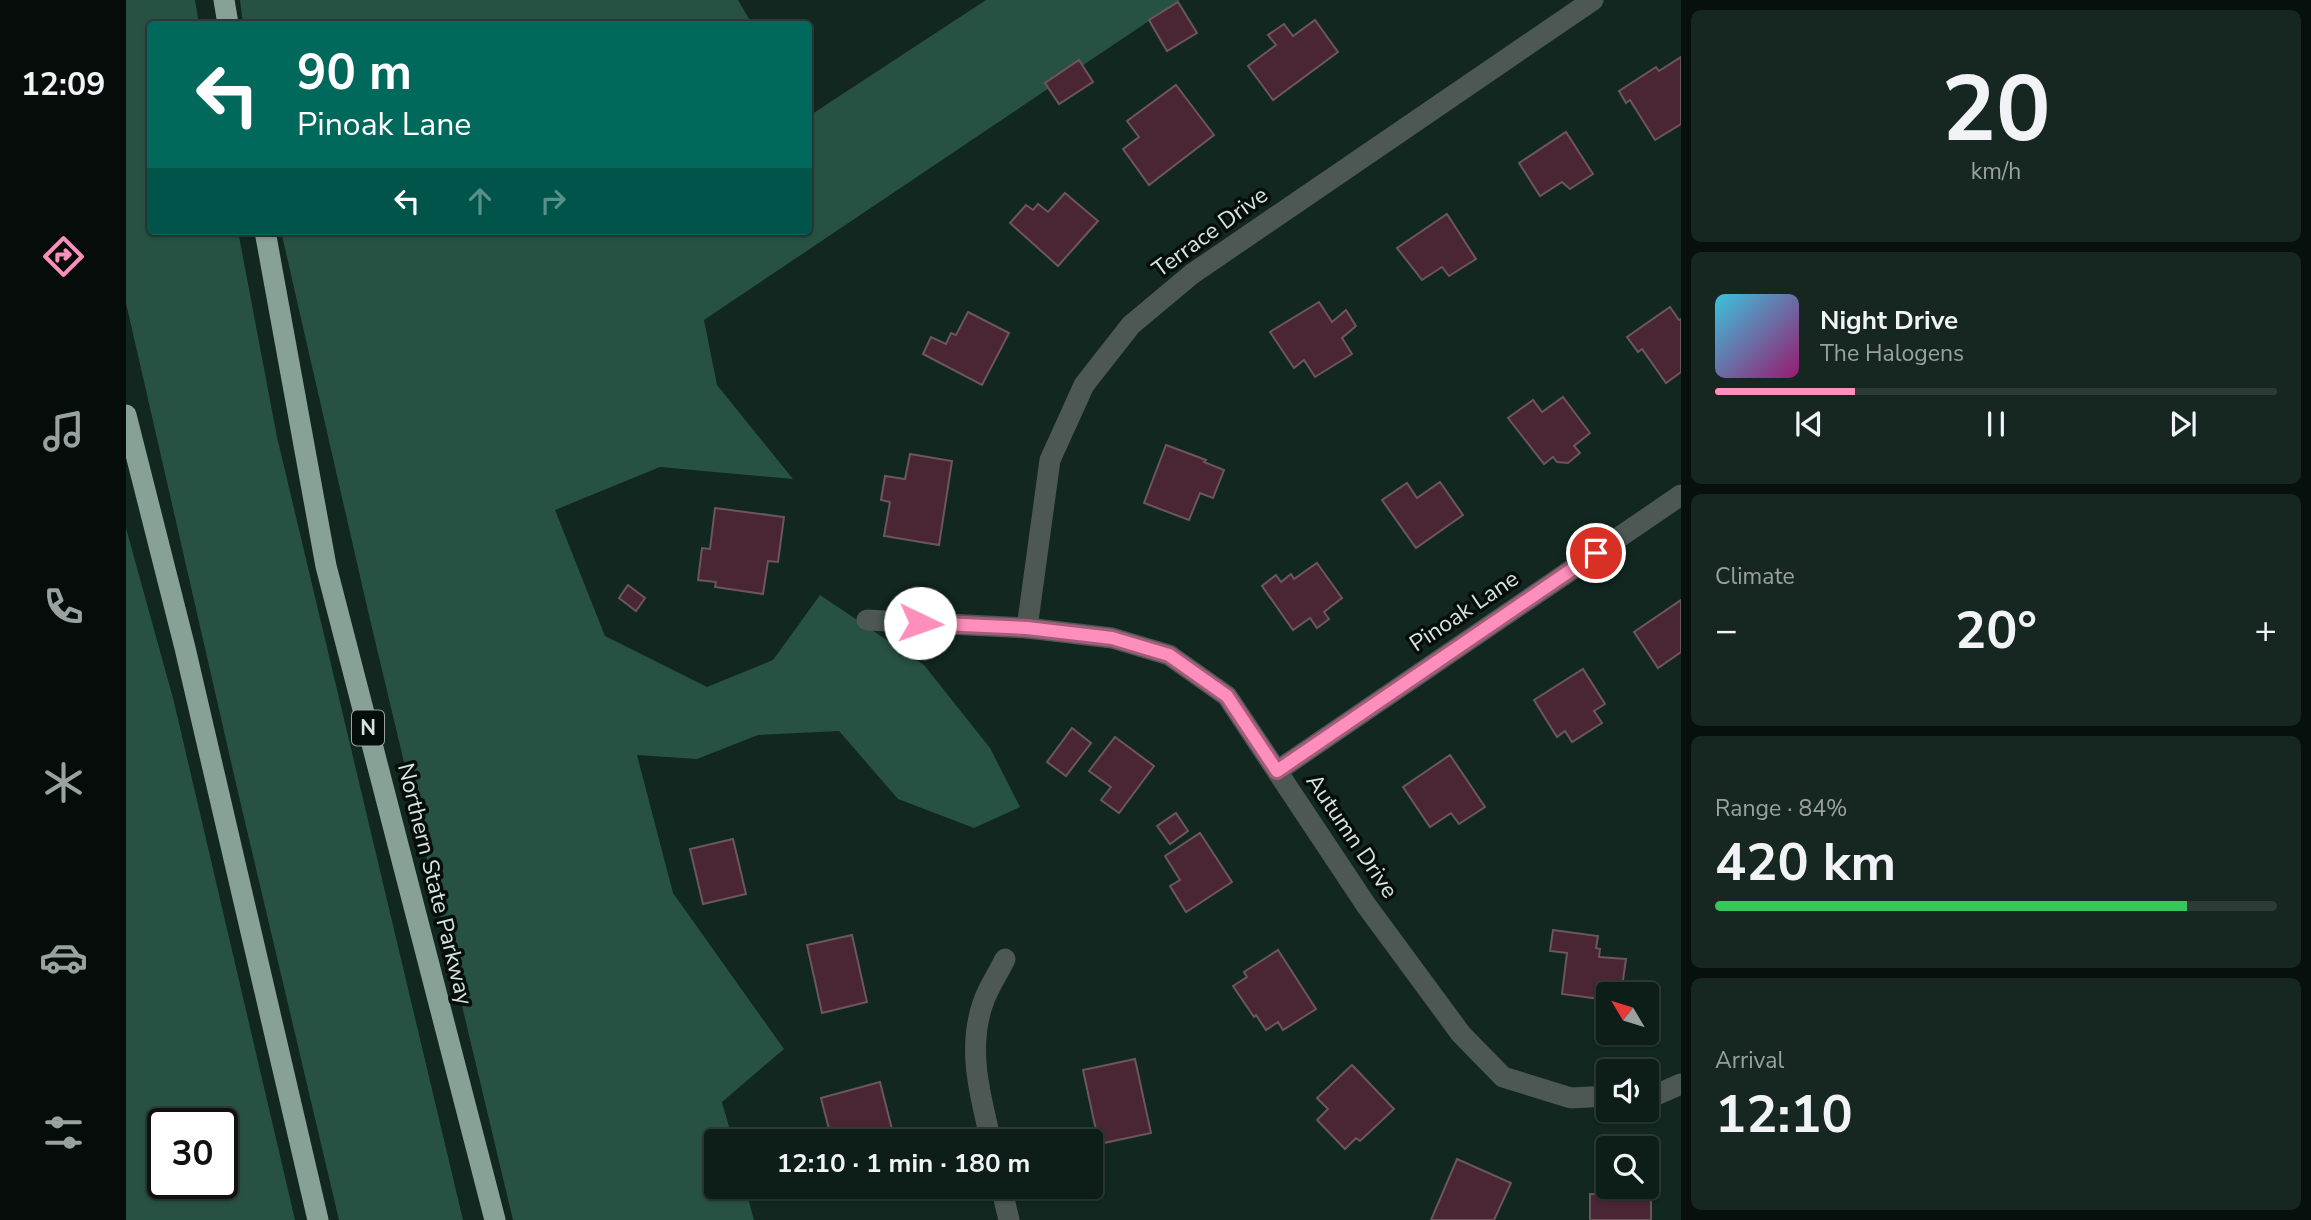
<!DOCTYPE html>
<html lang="en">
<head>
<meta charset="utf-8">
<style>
	:root { --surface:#0d1d17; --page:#162620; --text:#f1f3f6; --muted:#9aa2a1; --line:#2d3b36; --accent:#fe8ebc }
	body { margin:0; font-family:"Nunito Sans",sans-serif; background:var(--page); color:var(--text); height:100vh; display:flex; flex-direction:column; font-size:26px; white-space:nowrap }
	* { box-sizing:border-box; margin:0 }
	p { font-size:23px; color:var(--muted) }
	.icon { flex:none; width:38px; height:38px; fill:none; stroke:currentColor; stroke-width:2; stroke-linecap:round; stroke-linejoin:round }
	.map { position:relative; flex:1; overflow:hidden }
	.sheet { display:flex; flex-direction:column; gap:10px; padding:10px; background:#07100d; width:630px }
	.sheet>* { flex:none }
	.banner { position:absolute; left:21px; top:21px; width:665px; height:214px; border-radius:7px; box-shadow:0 2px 5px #0004,0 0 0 2px var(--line); background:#00695c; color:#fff; overflow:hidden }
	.needle { width:46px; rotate:308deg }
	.tools { position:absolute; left:1470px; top:982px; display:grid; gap:14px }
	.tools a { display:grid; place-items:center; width:63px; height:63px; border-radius:7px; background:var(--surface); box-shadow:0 2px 5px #0004,0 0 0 2px var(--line); font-size:35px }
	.speed { position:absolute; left:21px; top:1108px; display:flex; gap:14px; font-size:35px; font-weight:700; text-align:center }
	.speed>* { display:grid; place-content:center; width:91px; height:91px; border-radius:50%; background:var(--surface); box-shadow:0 2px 5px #0004,0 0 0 2px var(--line); line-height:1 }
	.speed .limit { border:4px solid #111; border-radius:10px; background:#fff; color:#111 }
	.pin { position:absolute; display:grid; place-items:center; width:60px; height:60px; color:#fff; margin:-30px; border:4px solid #fff; border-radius:50%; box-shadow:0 2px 7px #0007 }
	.me { position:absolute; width:77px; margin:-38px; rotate:93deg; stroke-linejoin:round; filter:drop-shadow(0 0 5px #0008) }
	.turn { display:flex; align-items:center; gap:24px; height:147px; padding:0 35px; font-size:32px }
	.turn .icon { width:91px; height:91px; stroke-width:2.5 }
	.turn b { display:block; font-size:49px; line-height:60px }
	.lanes { display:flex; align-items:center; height:66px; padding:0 35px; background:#0003; justify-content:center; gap:35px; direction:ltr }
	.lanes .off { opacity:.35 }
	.big { font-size:52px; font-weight:700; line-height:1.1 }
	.sheet .card { flex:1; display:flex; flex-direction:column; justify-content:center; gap:10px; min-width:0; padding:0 24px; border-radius:10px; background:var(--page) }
	.sheet .dial { align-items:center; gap:0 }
	.dial b { font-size:91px; line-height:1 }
	.song { display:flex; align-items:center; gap:21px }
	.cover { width:84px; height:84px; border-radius:10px; background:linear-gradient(135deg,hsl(190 70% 55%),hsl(320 70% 35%)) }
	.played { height:7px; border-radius:4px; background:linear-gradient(90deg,var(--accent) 25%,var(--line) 25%) }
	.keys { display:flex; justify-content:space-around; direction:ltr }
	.heat { display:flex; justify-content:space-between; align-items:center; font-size:38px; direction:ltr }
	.charge { height:10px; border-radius:5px; background:linear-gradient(90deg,#34c759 84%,var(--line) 0) }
	.trip { position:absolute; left:578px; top:1129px; width:399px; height:70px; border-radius:7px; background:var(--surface); box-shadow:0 2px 5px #0004,0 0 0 2px var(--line); font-weight:700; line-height:70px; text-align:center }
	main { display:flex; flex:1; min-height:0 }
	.tabs { display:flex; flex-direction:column; width:126px; justify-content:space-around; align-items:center; background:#050c09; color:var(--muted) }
	.tabs .icon { width:49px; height:49px }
	.tabs .current { color:var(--accent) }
	.tabs b { font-size:32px; color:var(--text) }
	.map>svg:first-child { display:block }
	.green { fill:#275243; fill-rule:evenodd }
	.building { fill:#4a2534; stroke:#6c565e; stroke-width:2 }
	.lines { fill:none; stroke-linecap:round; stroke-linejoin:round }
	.minor { stroke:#4d5753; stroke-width:21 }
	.highway { stroke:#88a197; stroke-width:21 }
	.route-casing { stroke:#a55c7a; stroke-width:18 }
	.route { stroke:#fe8ebc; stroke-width:12 }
	.labels { text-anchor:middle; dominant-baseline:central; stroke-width:7; stroke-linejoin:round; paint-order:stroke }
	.shield { fill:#050e0a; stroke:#98a49e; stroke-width:2 }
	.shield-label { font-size:21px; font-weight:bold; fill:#d7e4de }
	.street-label { font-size:23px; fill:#d7e4de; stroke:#050e0a }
</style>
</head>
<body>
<main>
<nav class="tabs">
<b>12:09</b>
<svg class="icon current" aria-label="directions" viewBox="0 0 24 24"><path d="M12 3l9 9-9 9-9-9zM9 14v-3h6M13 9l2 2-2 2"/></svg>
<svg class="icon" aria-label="music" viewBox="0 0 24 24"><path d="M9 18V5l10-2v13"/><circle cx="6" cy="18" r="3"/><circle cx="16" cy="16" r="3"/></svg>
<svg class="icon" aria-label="phone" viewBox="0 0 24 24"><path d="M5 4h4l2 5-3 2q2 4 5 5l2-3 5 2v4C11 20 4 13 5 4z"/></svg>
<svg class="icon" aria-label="climate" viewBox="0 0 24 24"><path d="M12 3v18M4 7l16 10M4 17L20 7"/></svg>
<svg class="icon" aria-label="car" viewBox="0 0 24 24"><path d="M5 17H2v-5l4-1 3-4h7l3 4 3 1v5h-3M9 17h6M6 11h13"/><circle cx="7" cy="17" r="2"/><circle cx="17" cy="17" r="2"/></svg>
<svg class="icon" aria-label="filters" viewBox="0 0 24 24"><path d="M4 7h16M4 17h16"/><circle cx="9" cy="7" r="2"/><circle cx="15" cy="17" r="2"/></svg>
</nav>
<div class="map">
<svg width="1555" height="1220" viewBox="0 0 1555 1220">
	<rect width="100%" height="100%" fill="#11271f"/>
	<g class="green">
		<polygon points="0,0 69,0 73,24 24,24 24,231 112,231 151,437 337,1220 213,1220 111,788 0,303"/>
		<polygon points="114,0 612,0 626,24 117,24"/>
		<polygon points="860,0 1054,0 578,320 591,385 667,479 534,467 429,510 479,636 581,687 647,660 694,595 798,665 864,748 894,807 848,828 772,799 713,731 632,735 571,759 511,755 547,893 658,1049 596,1102 607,1141 590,1141 590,1186 619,1187 628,1220 387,1220 242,611 155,231 682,231 683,116"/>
		<path d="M0 528 48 702 169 1220H0ZM37 1124H96V1183H37Z"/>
	</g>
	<g class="building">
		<polygon points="1052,2 1071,33 1041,51 1023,20"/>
		<polygon points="1189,20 1212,52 1147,100 1122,66 1150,45 1142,35 1158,24 1167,36"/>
		<polygon points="1555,57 1555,124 1529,140 1504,100 1500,103 1493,91 1530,67 1533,71"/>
		<polygon points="953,60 967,82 933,104 919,83"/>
		<polygon points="1050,85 1088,135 1023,185 997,149 1013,137 1001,121"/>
		<polygon points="1440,132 1467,174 1444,189 1436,182 1414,196 1393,163"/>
		<polygon points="939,193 972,221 932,266 884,223 900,205 907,210 912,204 922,212"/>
		<polygon points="1321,214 1350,259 1323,276 1316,267 1296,280 1271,248"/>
		<polygon points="1193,302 1206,322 1220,310 1230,326 1216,338 1226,354 1189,377 1178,360 1168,368 1144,332"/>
		<polygon points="1544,307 1553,320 1555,319 1555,372 1540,383 1516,349 1512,352 1501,337"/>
		<polygon points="842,312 883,333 856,385 797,354 805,337 820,344 825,333 830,335"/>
		<polygon points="1437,397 1464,433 1448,446 1454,453 1442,463 1431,462 1427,457 1418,464 1382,418 1407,400 1416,412"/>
		<polygon points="1040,445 1080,460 1078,462 1098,470 1087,498 1074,493 1063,520 1018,503"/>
		<polygon points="784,454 826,461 813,545 758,536 764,502 755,500 759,476 779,479"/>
		<polygon points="1314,482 1337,515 1290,548 1256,500 1281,483 1291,498"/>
		<polygon points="589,508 658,517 652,562 642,561 637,594 589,587 590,582 572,580 576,548 584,549"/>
		<polygon points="1191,563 1216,598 1198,612 1203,619 1191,628 1184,618 1167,630 1136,586 1150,575 1155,582 1165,574 1168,579"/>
		<polygon points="502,585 519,598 510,611 493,598"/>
		<polygon points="1555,600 1555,652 1532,668 1508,632"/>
		<polygon points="1457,669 1479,704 1468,711 1476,723 1446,742 1439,731 1431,737 1408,700"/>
		<polygon points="946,728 965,743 940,776 921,762"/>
		<polygon points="989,737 1028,766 993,813 975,800 985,787 963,771"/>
		<polygon points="1324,755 1359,807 1333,824 1325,813 1304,827 1277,787"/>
		<polygon points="1050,813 1062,831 1044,844 1031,826"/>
		<polygon points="1074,833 1106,882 1060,912 1044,886 1054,880 1039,856"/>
		<polygon points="607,839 620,894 577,904 564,849"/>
		<polygon points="1427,930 1472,936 1470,948 1474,949 1473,957 1500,959 1495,994 1482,994 1482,1000 1436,994 1441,953 1424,951"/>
		<polygon points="726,935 741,1002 696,1013 681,945"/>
		<polygon points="1152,950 1190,1009 1157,1030 1152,1022 1140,1030 1130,1015 1128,1017 1107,986 1121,977 1118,972"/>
		<polygon points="1009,1059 1025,1133 973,1144 957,1070"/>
		<polygon points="1226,1065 1268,1109 1234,1141 1230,1138 1219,1149 1191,1120 1202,1109 1191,1098"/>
		<polygon points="754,1082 769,1141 706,1141 695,1098"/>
		<polygon points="1331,1159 1385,1183 1368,1220 1305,1220"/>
		<rect x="1464" y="1194" width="61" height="26"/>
	</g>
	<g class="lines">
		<g class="minor">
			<polyline points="741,620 901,628 986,638 1043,655 1101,696 1240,905 1335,1034 1377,1077 1445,1098 1482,1096"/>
			<polyline points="901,628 924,460 958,385 1005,325 1066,274 1467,0"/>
			<polyline points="1151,771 1555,495"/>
			<polyline points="1521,1095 1532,1094 1555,1084"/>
			<path d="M865 1141C854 1095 841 1049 857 1003 862 988 872 974 879 959"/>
			<polyline points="875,1186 883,1220"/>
		</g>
		<g class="highway">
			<polyline points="98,0 102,24"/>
			<polyline points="139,231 200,566 369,1220"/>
			<polyline points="0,415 59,648 192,1220"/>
		</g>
	</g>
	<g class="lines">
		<defs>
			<polyline id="route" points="794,623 901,628 986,638 1043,655 1101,696 1151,771 1470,553"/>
		</defs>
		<use href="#route" class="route-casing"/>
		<use href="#route" class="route"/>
	</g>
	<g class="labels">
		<rect class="shield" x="226" y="710.5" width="32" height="35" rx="5"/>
		<g class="shield-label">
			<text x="242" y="728">N</text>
		</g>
		<g class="street-label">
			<text transform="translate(1084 232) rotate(-36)">Terrace Drive</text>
			<text transform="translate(1338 611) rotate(-34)">Pinoak Lane</text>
			<text transform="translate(1226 836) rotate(56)">Autumn Drive</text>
			<text transform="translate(309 884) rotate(76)">Northern State Parkway</text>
		</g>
	</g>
</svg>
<div class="tools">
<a><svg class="needle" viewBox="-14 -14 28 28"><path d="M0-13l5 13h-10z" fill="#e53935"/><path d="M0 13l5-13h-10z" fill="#9aa2a1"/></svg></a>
<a><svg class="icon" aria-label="sound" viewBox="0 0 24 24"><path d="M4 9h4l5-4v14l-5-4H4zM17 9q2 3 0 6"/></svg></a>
<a><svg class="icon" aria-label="search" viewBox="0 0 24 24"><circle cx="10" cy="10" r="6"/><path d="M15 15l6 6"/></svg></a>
</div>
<div class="speed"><div class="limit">30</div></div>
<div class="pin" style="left:1470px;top:553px;background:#d93025"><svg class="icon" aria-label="arrive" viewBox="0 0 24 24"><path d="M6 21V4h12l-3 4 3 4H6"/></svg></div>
<svg class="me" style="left:794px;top:623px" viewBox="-20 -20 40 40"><circle r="19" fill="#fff"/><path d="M0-13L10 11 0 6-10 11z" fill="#fe8ebc"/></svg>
<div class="trip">12:10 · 1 min · 180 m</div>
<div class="banner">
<div class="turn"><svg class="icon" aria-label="left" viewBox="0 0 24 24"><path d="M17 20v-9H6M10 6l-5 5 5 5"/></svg><div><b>90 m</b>Pinoak Lane</div></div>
<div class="lanes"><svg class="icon" aria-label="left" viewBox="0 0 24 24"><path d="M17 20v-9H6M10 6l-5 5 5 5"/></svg><svg class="icon off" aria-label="ahead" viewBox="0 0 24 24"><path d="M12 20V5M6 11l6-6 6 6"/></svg><svg class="icon off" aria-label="right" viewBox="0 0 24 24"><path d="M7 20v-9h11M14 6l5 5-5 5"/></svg></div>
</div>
</div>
<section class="sheet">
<div class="card dial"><b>20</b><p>km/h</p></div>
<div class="card">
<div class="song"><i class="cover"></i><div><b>Night Drive</b><p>The Halogens</p></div></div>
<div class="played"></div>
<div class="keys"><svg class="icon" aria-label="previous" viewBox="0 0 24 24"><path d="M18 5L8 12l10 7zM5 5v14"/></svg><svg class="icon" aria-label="pause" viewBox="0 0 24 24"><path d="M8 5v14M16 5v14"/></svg><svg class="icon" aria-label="next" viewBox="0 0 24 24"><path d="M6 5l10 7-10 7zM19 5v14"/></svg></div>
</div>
<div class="card"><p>Climate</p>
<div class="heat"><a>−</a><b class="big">20°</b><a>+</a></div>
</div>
<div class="card"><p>Range · 84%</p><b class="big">420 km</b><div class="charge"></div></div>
<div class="card"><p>Arrival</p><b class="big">12:10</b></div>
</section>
</main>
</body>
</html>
